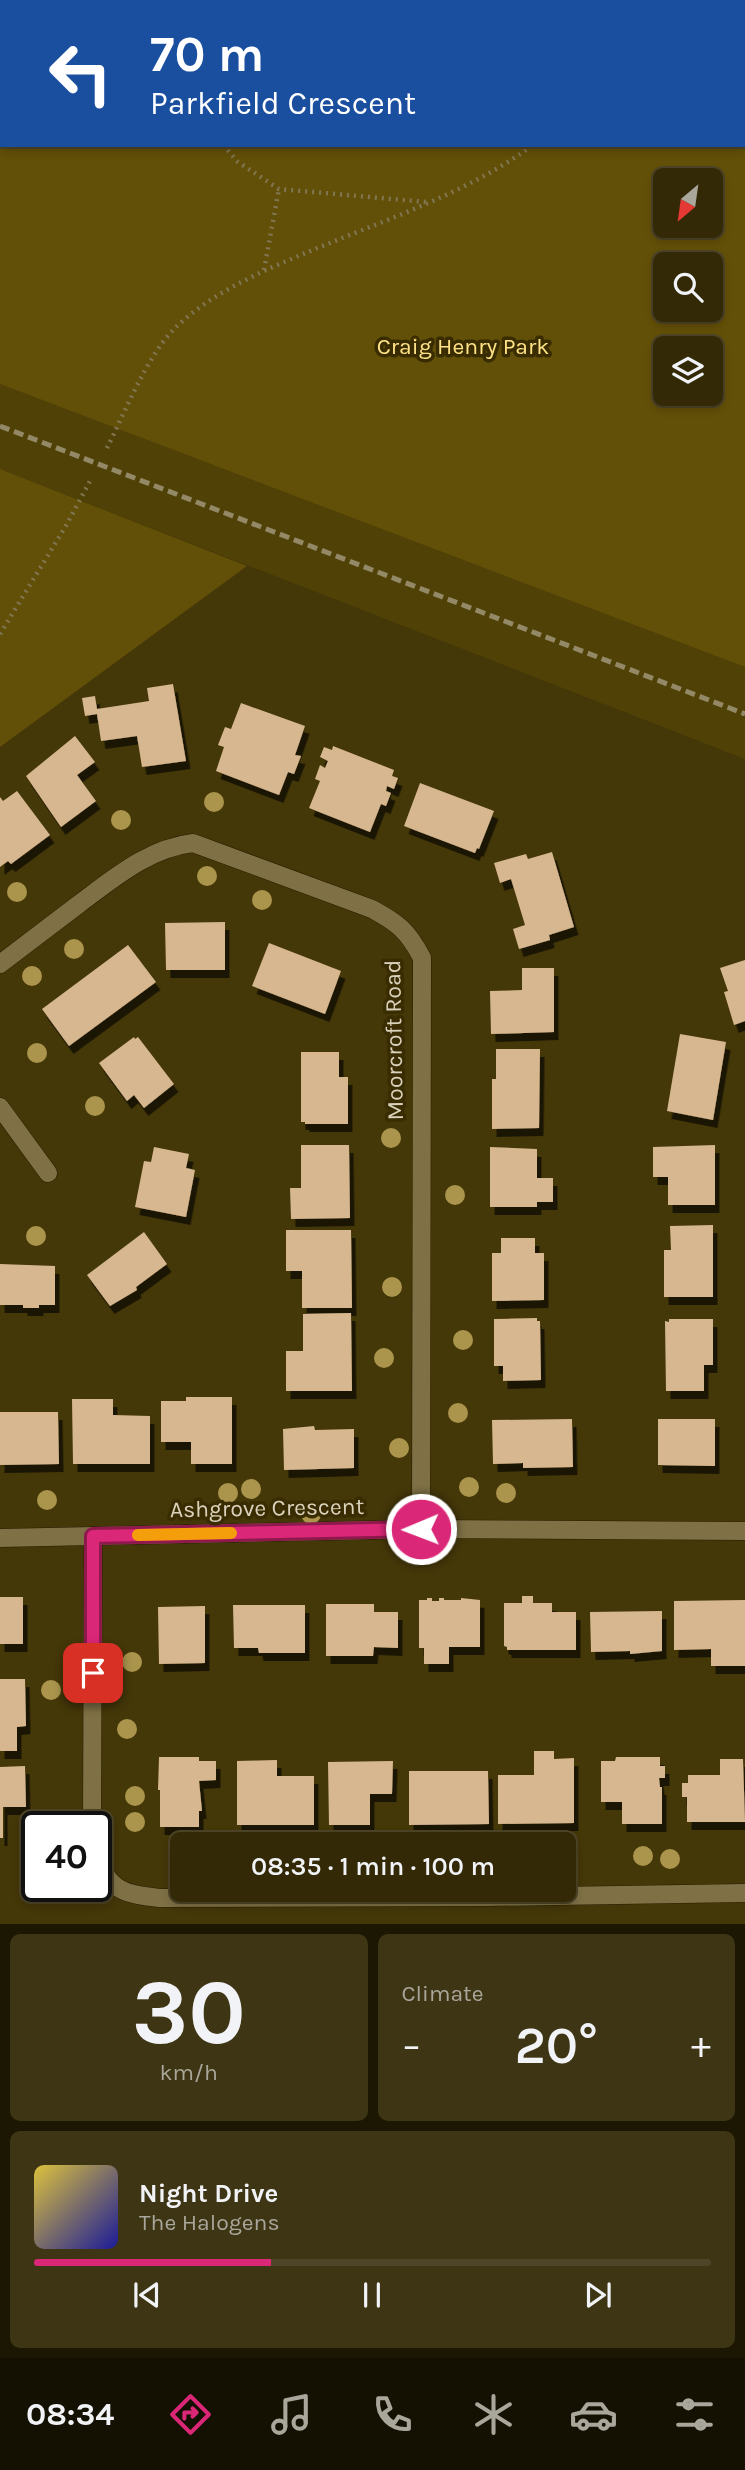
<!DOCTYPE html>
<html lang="en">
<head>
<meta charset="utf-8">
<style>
	:root { --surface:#332906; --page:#3e3514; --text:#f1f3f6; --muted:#a9a69b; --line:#4e4528; --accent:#db2777 }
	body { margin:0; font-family:Karla,sans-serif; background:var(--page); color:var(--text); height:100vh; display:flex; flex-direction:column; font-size:26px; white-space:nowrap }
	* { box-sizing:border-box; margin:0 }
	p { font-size:23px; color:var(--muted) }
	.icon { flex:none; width:38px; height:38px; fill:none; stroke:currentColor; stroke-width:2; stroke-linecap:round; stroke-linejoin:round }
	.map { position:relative; height:1924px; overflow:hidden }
	.drawer { display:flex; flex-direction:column; gap:10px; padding:10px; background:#1c1703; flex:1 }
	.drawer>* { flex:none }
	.hud { position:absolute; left:0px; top:0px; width:746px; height:147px; box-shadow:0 4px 10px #0003,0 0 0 2px var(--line); background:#1a4fa0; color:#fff; overflow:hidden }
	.needle { width:46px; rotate:209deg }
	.fabs { position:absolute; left:653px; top:168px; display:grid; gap:14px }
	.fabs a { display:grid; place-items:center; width:70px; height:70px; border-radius:10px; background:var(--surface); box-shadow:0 4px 10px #0003,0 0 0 2px var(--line); font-size:35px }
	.speed { position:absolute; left:21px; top:1811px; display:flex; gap:14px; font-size:35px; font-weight:700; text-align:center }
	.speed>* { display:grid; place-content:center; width:91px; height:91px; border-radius:50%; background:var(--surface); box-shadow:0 4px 10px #0003,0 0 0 2px var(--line); line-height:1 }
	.speed .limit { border:4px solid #111; border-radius:10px; background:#fff; color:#111 }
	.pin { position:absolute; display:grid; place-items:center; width:60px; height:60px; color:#fff; margin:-30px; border-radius:14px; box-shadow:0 4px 10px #0006 }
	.me { position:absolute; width:77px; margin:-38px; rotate:269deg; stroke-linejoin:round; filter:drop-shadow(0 0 5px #0008) }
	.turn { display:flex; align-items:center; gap:24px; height:147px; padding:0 35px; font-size:32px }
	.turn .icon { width:91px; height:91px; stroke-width:2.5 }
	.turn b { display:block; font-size:49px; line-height:60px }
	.big { font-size:52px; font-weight:600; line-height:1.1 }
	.drawer .tile { flex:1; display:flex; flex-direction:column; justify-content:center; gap:10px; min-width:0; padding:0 24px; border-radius:10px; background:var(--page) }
	.drawer .dial { align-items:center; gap:0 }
	.dial b { font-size:91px; line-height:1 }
	.song { display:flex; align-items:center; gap:21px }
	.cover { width:84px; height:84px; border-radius:10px; background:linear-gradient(135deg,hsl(50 70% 55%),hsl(240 70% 35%)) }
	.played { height:7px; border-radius:4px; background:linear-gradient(90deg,var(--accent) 35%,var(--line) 35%) }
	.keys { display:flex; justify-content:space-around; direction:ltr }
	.heat { display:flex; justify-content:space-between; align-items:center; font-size:38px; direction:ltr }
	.drawer .tiles { flex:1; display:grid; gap:10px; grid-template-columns:1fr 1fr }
	.tile:last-child { grid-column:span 2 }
	.trip { position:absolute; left:170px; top:1832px; width:406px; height:70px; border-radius:10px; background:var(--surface); box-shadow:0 4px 10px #0003,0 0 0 2px var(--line); font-weight:600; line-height:70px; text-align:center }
	.menu { display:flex; height:112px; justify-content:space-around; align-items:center; background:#141002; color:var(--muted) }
	.menu .icon { width:49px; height:49px }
	.menu .selected { color:var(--accent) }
	.menu b { font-size:32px; color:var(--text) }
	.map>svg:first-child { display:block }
	.built { fill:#504107 }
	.green { fill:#635008; fill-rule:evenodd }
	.building { fill:#d7b790; filter:url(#shadow) }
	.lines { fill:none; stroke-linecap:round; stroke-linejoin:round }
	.minor-casing { stroke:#281e00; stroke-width:19 }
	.path { stroke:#817651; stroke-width:4.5; stroke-dasharray:2 5; stroke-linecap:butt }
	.minor { stroke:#7f7145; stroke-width:18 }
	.rail { stroke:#938967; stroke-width:5; stroke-dasharray:10 5; stroke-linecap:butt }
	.tree { fill:#ab954d }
	.route-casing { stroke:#8e194d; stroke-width:18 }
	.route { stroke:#db2777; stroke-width:12 }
	.slow { stroke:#f59e0b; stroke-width:12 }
	.labels { text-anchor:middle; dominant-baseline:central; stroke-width:7; stroke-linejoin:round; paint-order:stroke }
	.park-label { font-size:23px; fill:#ffe286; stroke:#392c00 }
	.street-label { font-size:23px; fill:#dad2bc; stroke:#392c00 }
</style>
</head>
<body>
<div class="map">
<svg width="745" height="1924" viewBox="0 0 745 1924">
	<defs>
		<filter id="shadow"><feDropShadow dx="4.5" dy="8" stdDeviation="0" flood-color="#0009"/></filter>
	</defs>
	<rect width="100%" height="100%" fill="#443708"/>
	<polygon class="built" points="0,384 745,667 745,759 0,469"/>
	<g class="green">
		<path d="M0 0H745V667L0 384ZM2 2H744V145H2ZM665 180H710V226H665ZM665 264H710V310H665ZM665 348H710V394H665Z"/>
		<polygon points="0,469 247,566 0,747"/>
	</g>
	<g class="building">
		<polygon points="173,684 186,761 142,767 137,736 101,741 97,714 85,716 82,698 95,696 97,709 149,701 147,688"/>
		<polygon points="241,703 305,726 295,755 301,756 294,774 288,772 279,795 216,771 224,747 218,745 225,727 231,729"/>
		<polygon points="75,736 95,762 77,775 96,801 61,827 26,776"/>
		<polygon points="333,746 394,770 392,776 398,778 394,789 387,786 386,791 391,793 386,806 381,804 370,832 309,808 320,781 315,779 320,765 325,768 328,761 320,757 324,747 332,750"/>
		<polygon points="420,783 494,811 479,849 477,848 475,853 404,826"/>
		<polygon points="17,791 50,835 11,864 8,861 0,867 0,797 3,801"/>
		<polygon points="552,852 574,927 549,935 550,940 519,949 513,929 525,925 511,879 500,883 494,863 526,854 528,859"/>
		<polygon points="225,922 225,970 166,970 165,923"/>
		<polygon points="269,943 341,971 325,1014 252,986"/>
		<polygon points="128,945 156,982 69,1046 42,1009"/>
		<polygon points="745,960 745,1021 734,1025 724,992 728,991 720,968"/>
		<polygon points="522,968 554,968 554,1032 491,1034 490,991 522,990"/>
		<polygon points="680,1034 726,1042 713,1120 667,1111"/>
		<polygon points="134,1037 135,1039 138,1037 174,1084 144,1108 134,1095 127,1101 99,1063"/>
		<polygon points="496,1049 540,1049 539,1128 492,1129 492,1079 496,1079"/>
		<polygon points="301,1052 339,1052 339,1077 348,1077 348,1124 305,1124 305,1122 301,1122"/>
		<polygon points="301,1145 349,1145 350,1218 291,1219 290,1188 301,1188"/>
		<polygon points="715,1145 715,1205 668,1205 668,1177 653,1177 653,1147"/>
		<polygon points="154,1147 189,1154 186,1168 195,1170 186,1217 135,1207 144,1161 151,1162"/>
		<polygon points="490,1147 537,1149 537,1178 553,1178 553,1202 537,1202 537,1207 490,1207"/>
		<polygon points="713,1225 713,1297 664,1297 664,1250 671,1250 670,1226"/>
		<polygon points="286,1230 351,1230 352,1308 302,1308 302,1271 286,1271"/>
		<polygon points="144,1232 167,1264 136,1287 137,1290 110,1306 87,1275"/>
		<polygon points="501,1238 535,1238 535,1253 544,1253 544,1300 492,1301 492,1253 501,1253"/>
		<polygon points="0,1264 55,1266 55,1305 39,1305 39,1308 23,1308 23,1305 0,1305"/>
		<polygon points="351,1313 352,1391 286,1391 286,1351 303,1351 303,1314"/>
		<polygon points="537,1318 537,1321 540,1321 541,1380 503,1381 503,1366 494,1366 494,1319"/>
		<polygon points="669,1319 713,1319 713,1365 704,1365 704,1391 666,1391 665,1321 669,1322"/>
		<polygon points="186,1397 232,1397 232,1464 191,1464 191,1442 161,1442 161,1401 186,1401"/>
		<polygon points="72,1399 113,1399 113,1415 150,1416 150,1464 73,1464"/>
		<polygon points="0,1412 58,1412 59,1464 0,1465"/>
		<polygon points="572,1419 573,1467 523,1468 523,1463 493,1464 492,1420"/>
		<polygon points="658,1419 715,1419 715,1466 658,1465"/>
		<polygon points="314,1426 315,1430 354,1429 354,1468 284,1470 283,1429"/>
		<polygon points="522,1596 533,1596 533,1603 552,1603 552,1612 576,1612 576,1650 507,1650 507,1647 504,1646 504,1603 522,1603"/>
		<rect x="0" y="1597" width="23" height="47"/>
		<polygon points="427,1598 432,1598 432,1601 439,1601 439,1598 444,1598 444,1600 461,1600 461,1598 480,1600 480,1647 449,1647 449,1664 424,1664 424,1648 419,1648 419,1600 427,1600"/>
		<polygon points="745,1600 745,1666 711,1666 711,1649 674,1650 674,1601"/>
		<polygon points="326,1604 374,1604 374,1612 398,1612 398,1648 374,1647 373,1656 326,1656"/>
		<polygon points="233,1605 305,1605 305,1653 259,1653 258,1648 234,1648"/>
		<polygon points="205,1606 205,1663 159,1664 158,1607"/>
		<polygon points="662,1611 662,1651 630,1654 630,1651 591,1652 590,1612"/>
		<polygon points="0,1679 25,1679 26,1726 17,1727 17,1751 0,1751"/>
		<polygon points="534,1751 554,1751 554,1759 574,1758 574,1823 498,1824 498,1775 534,1775"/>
		<polygon points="159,1757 199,1757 199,1761 216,1761 216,1780 199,1781 202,1811 199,1811 199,1827 160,1827 160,1790 158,1790"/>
		<polygon points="616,1757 660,1757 660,1766 665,1766 665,1778 659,1778 660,1787 662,1787 662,1824 622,1824 622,1802 601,1802 601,1761 615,1761"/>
		<polygon points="720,1759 743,1759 745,1822 687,1822 687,1797 682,1797 682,1783 688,1783 688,1775 720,1775"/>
		<polygon points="277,1760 277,1776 314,1776 314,1825 237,1825 237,1761"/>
		<polygon points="393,1761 392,1794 370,1794 370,1825 329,1825 328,1762"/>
		<polygon points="25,1766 26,1807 3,1807 3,1838 0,1838 0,1767"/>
		<polygon points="409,1771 488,1771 489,1824 409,1825"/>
	</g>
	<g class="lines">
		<defs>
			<g id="minor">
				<path d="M0 964C26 944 53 924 79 904 114 878 149 848 193 843L372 909C398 923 408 931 422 958L421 1529"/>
				<polyline points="0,1107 48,1173"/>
				<polyline points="0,1538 421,1529 745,1531"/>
				<polyline points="92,1827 93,1536"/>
				<path d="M96 1855C109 1891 124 1894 159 1898L485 1897 745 1893"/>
			</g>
		</defs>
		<use href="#minor" class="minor-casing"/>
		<g class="path">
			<polyline points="152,0 152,2"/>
			<polyline points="610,2 610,0"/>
			<polyline points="635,2 637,0"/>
			<polyline points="223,145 238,162 279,189 426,202"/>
			<polyline points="264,270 279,189"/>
			<path d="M107 448C125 412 147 356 175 328 211 293 262 271 308 252 384 220 466 194 533 145"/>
			<polyline points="0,634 67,524 90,481"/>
		</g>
		<use href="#minor" class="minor"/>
		<polyline class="rail" points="0,426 745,714"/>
	</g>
	<g class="tree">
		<circle cx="214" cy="802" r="10"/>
		<circle cx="121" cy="820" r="10"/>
		<circle cx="207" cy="876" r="10"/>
		<circle cx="17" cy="892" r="10"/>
		<circle cx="262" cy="900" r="10"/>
		<circle cx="74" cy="949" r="10"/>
		<circle cx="32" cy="976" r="10"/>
		<circle cx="37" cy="1053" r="10"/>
		<circle cx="95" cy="1106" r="10"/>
		<circle cx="391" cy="1138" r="10"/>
		<circle cx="455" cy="1195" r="10"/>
		<circle cx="36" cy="1236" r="10"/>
		<circle cx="392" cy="1287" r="10"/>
		<circle cx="463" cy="1340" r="10"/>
		<circle cx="384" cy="1358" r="10"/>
		<circle cx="458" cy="1413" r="10"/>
		<circle cx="399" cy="1448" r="10"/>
		<circle cx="469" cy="1487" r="10"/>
		<circle cx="251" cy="1489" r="10"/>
		<circle cx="228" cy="1493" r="10"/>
		<circle cx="506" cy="1493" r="10"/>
		<circle cx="47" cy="1500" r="10"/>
		<circle cx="311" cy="1514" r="10"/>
		<circle cx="132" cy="1662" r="10"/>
		<circle cx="51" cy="1690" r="10"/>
		<circle cx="127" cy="1729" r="10"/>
		<circle cx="135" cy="1796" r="10"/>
		<circle cx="135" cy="1822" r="10"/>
		<circle cx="643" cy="1856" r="10"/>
		<circle cx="670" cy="1859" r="10"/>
	</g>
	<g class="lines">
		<defs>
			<polyline id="route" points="93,1673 93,1536 421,1529"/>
		</defs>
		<use href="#route" class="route-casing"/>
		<use href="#route" class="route"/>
		<polyline class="slow" points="138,1535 231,1533"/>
	</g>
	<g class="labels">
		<g class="park-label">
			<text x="463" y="346">Craig Henry Park</text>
		</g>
		<g class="street-label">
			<text transform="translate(394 1040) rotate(-91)">Moorcroft Road</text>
			<text transform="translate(267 1508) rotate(-1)">Ashgrove Crescent</text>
		</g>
	</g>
</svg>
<div class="fabs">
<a><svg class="needle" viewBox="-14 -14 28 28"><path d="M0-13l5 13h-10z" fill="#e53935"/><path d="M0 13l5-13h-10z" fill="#a9a69b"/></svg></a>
<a><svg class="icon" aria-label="search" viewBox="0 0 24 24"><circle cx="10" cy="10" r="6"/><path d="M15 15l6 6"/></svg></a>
<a><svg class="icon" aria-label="layers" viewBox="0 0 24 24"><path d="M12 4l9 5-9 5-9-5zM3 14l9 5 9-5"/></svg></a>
</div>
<div class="speed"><div class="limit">40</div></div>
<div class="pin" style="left:93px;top:1673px;background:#d93025"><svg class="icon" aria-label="arrive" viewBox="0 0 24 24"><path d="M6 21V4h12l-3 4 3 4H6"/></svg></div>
<svg class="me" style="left:421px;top:1529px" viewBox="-20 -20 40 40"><circle r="17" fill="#db2777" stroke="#fff" stroke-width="3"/><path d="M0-11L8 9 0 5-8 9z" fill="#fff"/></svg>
<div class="trip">08:35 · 1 min · 100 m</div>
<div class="hud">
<div class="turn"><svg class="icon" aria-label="left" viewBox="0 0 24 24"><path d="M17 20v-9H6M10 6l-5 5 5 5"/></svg><div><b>70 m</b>Parkfield Crescent</div></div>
</div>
</div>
<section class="drawer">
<div class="tiles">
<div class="tile dial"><b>30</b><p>km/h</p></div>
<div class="tile"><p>Climate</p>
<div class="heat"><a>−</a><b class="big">20°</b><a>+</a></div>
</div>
<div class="tile">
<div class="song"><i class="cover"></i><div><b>Night Drive</b><p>The Halogens</p></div></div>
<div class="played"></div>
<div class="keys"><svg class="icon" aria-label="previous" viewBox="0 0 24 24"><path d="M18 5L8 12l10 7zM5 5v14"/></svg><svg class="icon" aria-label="pause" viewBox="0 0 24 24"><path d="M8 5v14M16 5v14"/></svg><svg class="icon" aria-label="next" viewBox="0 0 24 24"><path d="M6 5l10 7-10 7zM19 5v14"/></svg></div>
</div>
</div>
</section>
<nav class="menu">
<b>08:34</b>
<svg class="icon selected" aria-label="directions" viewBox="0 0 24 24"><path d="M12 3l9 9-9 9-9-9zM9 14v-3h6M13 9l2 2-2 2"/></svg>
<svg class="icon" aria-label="music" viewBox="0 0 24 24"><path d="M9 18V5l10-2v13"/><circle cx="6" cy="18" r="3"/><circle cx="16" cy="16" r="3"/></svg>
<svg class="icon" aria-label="phone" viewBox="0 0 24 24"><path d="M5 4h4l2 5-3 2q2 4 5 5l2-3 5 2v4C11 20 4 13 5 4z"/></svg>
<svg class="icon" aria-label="climate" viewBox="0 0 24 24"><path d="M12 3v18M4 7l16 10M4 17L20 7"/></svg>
<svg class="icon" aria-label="car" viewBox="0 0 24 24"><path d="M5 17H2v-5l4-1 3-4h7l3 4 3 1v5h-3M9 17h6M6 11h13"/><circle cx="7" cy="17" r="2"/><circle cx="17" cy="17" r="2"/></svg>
<svg class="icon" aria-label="filters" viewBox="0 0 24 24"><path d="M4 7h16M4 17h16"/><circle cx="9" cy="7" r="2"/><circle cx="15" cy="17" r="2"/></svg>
</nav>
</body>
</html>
